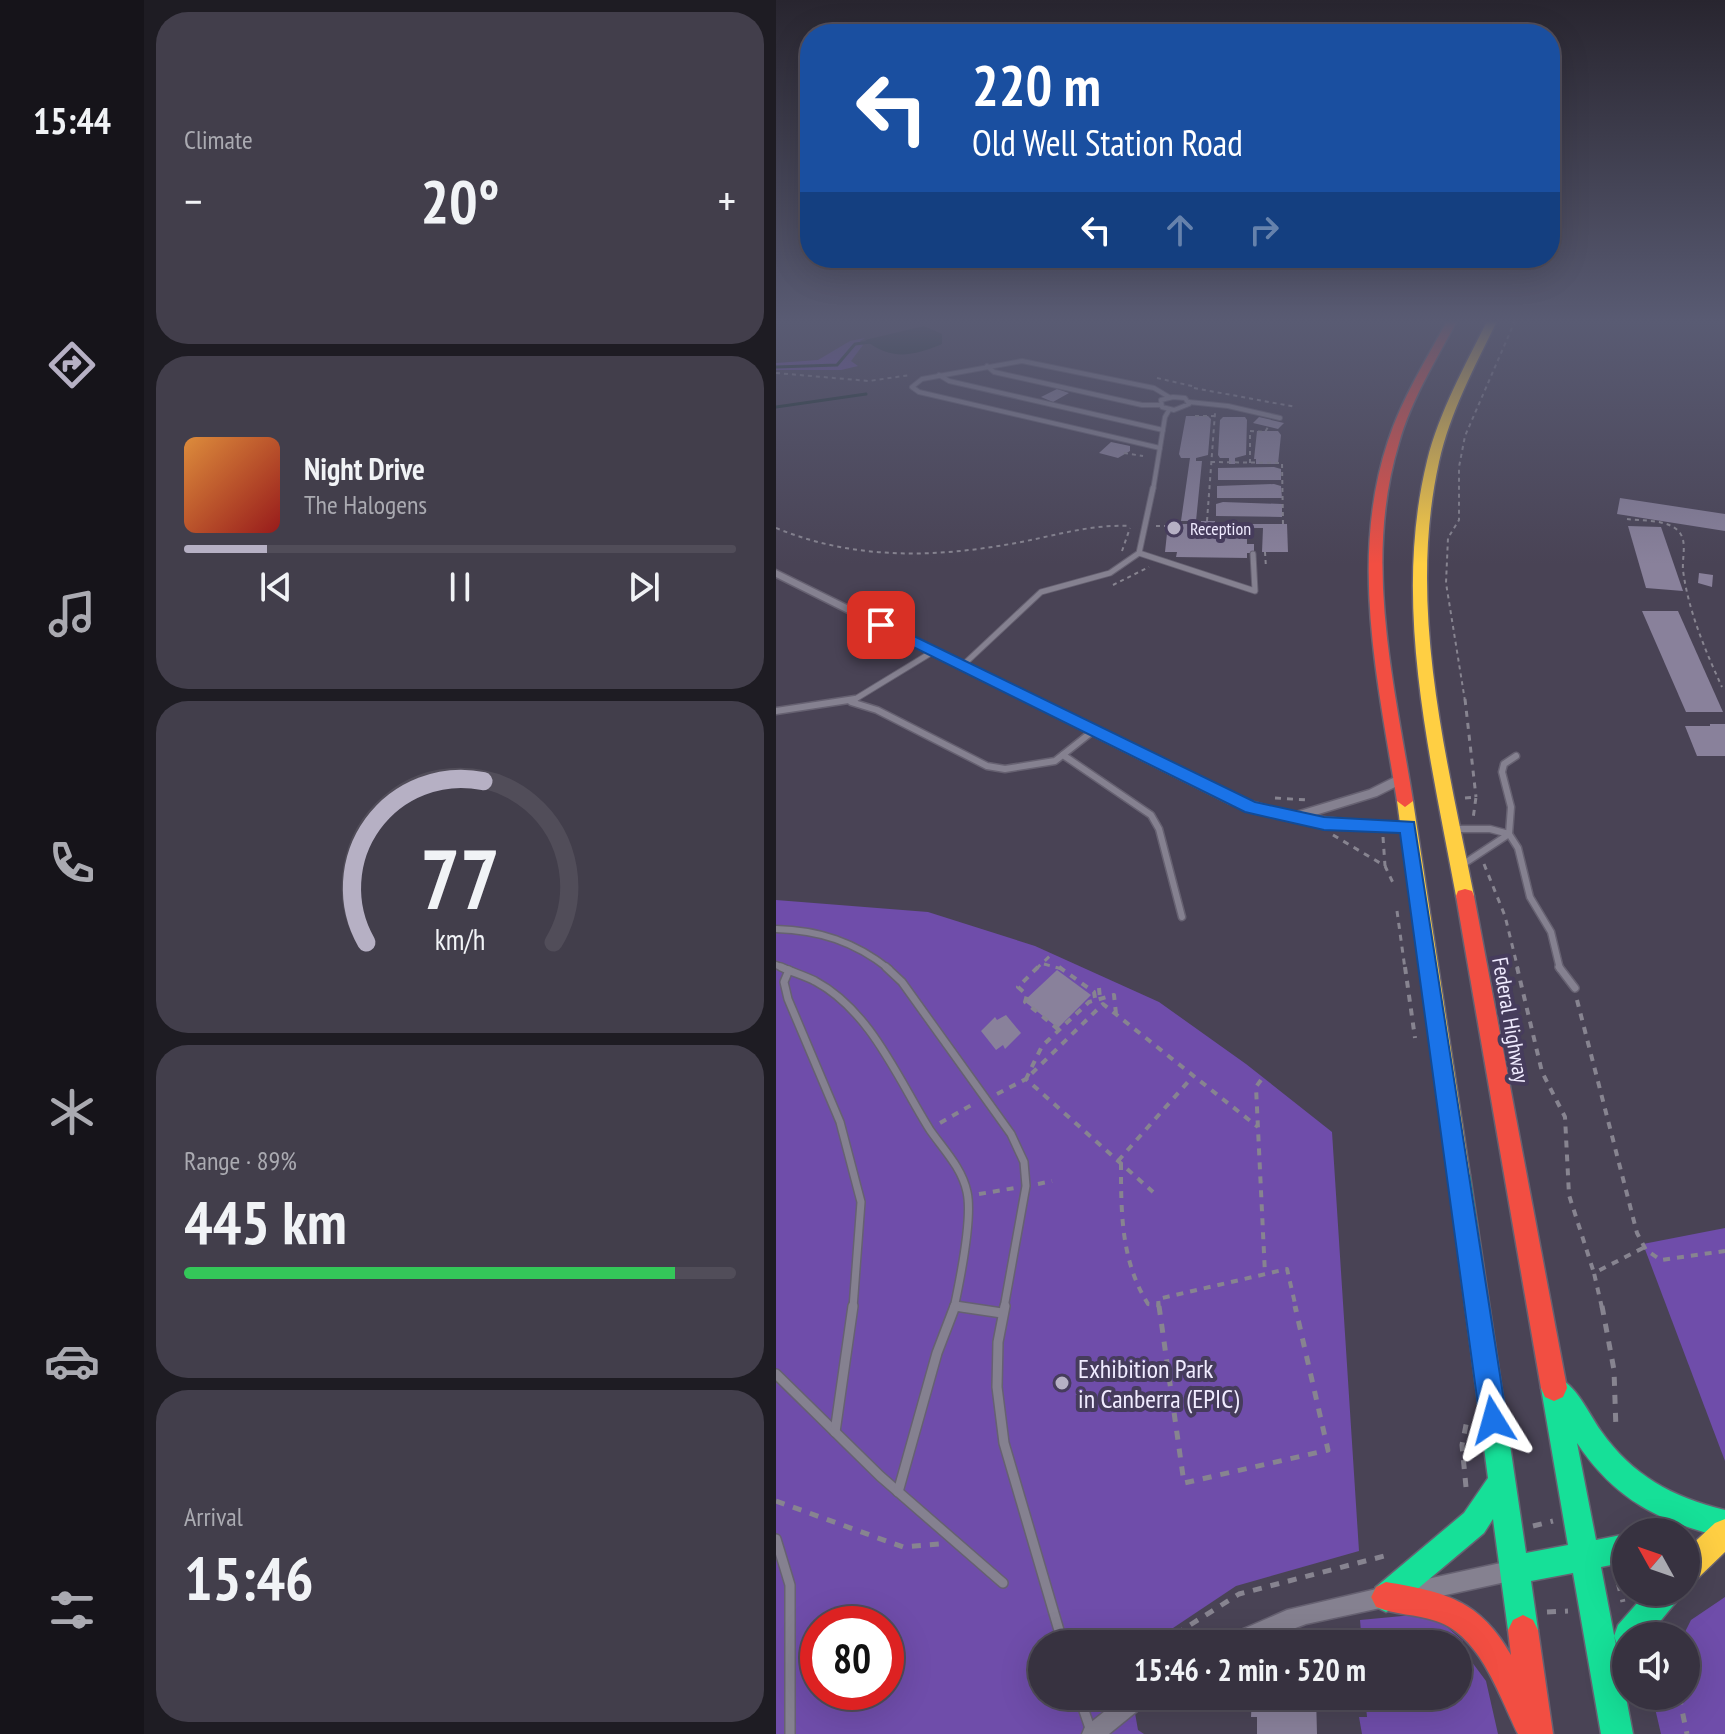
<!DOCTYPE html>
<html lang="en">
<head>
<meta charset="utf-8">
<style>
	:root { --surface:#373240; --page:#423e4b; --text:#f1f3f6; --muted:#aaaab1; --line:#514d59; --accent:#b6b0c4 }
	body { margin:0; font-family:"PT Sans Narrow",sans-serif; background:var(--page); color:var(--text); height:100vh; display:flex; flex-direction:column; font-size:30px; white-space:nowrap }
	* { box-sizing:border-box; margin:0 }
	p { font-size:26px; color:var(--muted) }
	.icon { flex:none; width:44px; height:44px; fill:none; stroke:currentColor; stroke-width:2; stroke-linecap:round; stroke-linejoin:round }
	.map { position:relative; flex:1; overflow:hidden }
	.panel { display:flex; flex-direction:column; gap:12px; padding:12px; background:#1e1c23; width:632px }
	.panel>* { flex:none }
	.hud { position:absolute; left:24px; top:24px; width:760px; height:244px; border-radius:32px; box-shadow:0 8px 32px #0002,0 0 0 2px var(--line); background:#1a4fa0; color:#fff; overflow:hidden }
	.needle { width:52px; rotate:310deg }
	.fabs { position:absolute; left:836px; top:1518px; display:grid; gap:16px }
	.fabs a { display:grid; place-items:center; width:88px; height:88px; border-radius:50%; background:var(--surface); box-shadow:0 8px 32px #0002,0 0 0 2px var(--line); font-size:40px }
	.speed { position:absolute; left:24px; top:1606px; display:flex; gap:16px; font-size:40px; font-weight:700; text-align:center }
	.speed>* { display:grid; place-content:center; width:104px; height:104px; border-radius:50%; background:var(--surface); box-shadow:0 8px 32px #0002,0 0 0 2px var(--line); line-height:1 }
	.speed .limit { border:12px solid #d22; background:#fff; color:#111 }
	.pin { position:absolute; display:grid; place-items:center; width:68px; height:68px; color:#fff; margin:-34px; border-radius:16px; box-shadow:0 4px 12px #0006 }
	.me { position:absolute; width:88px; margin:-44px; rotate:352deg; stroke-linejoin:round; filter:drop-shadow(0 0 6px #0008) }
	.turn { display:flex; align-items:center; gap:28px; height:168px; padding:0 40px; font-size:36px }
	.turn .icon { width:104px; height:104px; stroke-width:2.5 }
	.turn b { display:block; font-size:56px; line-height:68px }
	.lanes { display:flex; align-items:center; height:76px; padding:0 40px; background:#0003; justify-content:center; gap:40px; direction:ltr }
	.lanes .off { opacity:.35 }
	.big { font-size:60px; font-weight:600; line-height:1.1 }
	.panel .widget { flex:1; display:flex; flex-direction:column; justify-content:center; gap:12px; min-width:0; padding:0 28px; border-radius:32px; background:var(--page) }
	.panel .dial { align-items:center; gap:0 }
	.dial svg { height:208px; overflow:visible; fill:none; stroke:var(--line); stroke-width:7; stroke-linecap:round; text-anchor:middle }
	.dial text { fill:var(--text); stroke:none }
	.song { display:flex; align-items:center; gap:24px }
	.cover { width:96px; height:96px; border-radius:12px; background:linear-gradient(135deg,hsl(30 70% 55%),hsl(0 70% 35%)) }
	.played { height:8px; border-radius:4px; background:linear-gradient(90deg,var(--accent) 15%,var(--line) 15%) }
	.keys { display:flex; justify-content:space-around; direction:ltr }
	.heat { display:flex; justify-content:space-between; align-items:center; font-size:44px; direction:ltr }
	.charge { height:12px; border-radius:6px; background:linear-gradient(90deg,#34c759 89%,var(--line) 0) }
	.trip { position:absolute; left:252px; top:1630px; width:444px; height:80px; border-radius:40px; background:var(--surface); box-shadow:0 8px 32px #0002,0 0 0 2px var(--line); font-weight:600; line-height:80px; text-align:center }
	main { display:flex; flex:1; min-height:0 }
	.tabs { display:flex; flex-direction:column; width:144px; justify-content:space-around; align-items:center; background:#16141a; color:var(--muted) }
	.tabs .icon { width:56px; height:56px }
	.tabs .current { color:var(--accent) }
	.tabs b { font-size:36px; color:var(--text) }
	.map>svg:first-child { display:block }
	.green { fill:#6f4daa; fill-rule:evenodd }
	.water { fill:#1b312e }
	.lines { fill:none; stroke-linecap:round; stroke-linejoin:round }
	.stream { stroke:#1b312e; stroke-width:3 }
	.building { fill:#89819b }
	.lane-far4-casing { stroke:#666171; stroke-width:6 }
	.lane-far3-casing { stroke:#666171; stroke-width:7 }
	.lane-far2-casing { stroke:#666171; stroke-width:9 }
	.lane-far1-casing { stroke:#666171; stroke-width:10 }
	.lane-casing { stroke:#666171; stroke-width:12 }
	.street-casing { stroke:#666171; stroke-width:3 }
	.fast-casing { stroke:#666171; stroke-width:3 }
	.slow-casing { stroke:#666171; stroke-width:3 }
	.jam-casing { stroke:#666171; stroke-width:3 }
	.path-far3 { stroke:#878490; stroke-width:2; stroke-dasharray:4 4; stroke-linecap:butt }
	.path-far2 { stroke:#878490; stroke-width:3; stroke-dasharray:6 6; stroke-linecap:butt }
	.path-far1 { stroke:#878490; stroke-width:4; stroke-dasharray:7 7; stroke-linecap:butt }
	.path { stroke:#878490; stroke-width:5; stroke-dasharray:9 9; stroke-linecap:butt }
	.lane-far4 { stroke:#858190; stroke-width:4 }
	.lane-far3 { stroke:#858190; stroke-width:5 }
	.lane-far2 { stroke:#858190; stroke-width:6 }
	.lane-far1 { stroke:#858190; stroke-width:7 }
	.lane { stroke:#858190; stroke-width:9 }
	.street { fill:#858190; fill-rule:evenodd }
	.fast { fill:#16e098; fill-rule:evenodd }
	.slow { fill:#ffcf43; fill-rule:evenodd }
	.jam { fill:#f24e42; fill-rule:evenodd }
	.route { fill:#1a73e8; stroke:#114b97; stroke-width:2 }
	.poi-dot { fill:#b6b0c4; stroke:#463c5c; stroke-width:3 }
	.labels { text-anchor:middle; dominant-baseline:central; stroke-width:8; stroke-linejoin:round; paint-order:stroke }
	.far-poi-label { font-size:18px; fill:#f0ebff; stroke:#463c5c; text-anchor:start }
	.street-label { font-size:22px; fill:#f0ebff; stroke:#463c5c }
	.near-poi-label { font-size:26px; fill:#f0ebff; stroke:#463c5c; text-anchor:start }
</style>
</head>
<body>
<main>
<nav class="tabs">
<b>15:44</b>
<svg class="icon current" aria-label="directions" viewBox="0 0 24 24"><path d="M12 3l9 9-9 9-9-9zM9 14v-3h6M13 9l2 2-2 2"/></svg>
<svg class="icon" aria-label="music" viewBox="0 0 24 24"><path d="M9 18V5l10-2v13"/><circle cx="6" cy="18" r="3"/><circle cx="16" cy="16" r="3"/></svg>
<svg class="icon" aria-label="phone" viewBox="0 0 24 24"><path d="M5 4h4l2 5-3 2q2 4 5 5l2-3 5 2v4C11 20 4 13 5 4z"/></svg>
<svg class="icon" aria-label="climate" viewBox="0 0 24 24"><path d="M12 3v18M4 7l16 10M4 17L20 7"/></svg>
<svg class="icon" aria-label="car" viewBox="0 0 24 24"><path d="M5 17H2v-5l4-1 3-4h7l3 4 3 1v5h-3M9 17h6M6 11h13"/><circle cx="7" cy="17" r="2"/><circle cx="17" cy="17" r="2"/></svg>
<svg class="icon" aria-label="filters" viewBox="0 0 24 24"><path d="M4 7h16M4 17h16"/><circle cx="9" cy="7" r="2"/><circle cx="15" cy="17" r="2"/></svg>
</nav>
<section class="panel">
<div class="widget"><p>Climate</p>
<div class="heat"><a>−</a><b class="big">20°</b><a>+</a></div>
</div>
<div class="widget">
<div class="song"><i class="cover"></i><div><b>Night Drive</b><p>The Halogens</p></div></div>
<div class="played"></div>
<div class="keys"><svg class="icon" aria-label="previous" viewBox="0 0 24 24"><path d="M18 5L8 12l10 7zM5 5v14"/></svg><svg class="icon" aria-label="pause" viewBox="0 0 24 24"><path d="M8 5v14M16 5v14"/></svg><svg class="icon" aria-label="next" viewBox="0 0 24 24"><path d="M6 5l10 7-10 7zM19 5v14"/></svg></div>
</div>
<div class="widget dial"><svg viewBox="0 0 100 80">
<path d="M14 69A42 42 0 1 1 86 69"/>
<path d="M14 69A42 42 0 0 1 59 7" stroke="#b6b0c4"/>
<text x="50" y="56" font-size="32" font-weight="700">77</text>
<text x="50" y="72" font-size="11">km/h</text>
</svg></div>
<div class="widget"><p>Range · 89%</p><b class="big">445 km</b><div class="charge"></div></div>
<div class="widget"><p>Arrival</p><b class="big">15:46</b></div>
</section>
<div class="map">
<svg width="949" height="1734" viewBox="0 0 949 1734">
	<rect width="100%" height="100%" fill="#494355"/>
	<g class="green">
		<polygon points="89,338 84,341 87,345 75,361 82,366 65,370 0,370 0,363 42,360 74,341"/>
		<path d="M0 900 152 912 259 946 383 1002 470 1064 556 1132 583 1551 460 1586 373 1644H266V1696H356L362 1730 368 1734H0ZM42 1624H110V1692H42Z"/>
		<polygon points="949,1228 949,1461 867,1244"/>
		<polygon points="949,1597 949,1734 885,1734 878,1704 882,1696 910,1696 910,1636 907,1636 915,1620"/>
		<polygon points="637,1615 662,1619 687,1641 684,1646 710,1681 722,1734 586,1734 583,1717 591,1717 589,1696 682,1696 682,1644 586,1644 584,1620"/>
	</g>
	<path class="water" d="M148 326 166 334V344C137 356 115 361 89 340Z"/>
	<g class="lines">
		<g class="stream">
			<polyline points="0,367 61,365 79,344 95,342"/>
			<polyline points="0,407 90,394"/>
		</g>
	</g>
	<g class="building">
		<polygon points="281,389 293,393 277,402 265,397"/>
		<polygon points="410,416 432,416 435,419 432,455 420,458 420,461 426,461 420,521 405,521 414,458 405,458 403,454"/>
		<polygon points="447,417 469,417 471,420 470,455 459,458 459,464 453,464 453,458 444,458 442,455 444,420"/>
		<polygon points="483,417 508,423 502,429 477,423"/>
		<polygon points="481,431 502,431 505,435 502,464 480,464 480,459 478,459"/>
		<polygon points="335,442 354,446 354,451 342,458 323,453"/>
		<polygon points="498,467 505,469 505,480 442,480 442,468"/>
		<polygon points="498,484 505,486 506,498 441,498 441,486"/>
		<polygon points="844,498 949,514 949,531 841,514"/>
		<polygon points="447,502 506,504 506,517 440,516 440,504"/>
		<polygon points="425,521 439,521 439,524 511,524 512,552 486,552 487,528 471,528 471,544 478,544 478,553 471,553 471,558 400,557 401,552 389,552 392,524 425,524"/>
		<polygon points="852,526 885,527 907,591 870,588"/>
		<polygon points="923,573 937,575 936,587 922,583"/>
		<polygon points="866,611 902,611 947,712 910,712"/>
		<polygon points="934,724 949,724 949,756 921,756 909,726 934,726"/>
		<polygon points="281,970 315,995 282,1028 248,1001"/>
		<polygon points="230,1015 245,1033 229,1049 227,1045 220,1050 205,1031 219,1017 221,1020"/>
		<polygon points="476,1696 540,1696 541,1734 481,1734 481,1717 475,1717"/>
	</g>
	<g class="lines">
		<defs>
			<g id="lane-far4">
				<polyline points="211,366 218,372 366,405 384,405"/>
				<polyline points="163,375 173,381 387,430"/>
				<polygon points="397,397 409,398 413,404 398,410 386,407 385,400"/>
				<polyline points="413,402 452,406 504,418"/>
				<polyline points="384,448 143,392 136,387 146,379 246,361 378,388 393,397"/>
				<polyline points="377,490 389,417 393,410"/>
			</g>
			<g id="lane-far3">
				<polyline points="363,553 479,591 477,554"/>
				<polyline points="186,666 265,592 334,573 363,553 377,488"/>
				<polyline points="76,701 158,651"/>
			</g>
			<g id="lane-far2">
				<polyline points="75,702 101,710 211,766 229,769 279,761 317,731"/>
				<polyline points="0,711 79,699"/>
				<polyline points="287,755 375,815 383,829 406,917"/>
				<polyline points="740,756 728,764 726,772 735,807 733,834 742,848 754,897 775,932 784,969"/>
				<polyline points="680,829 714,829 733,834"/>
				<polyline points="689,863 733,834"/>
				<path d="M0 929C43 930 79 942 113 969"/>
				<polyline points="0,965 10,969"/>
			</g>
			<g id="lane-far1">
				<path d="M5 967C16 972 29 976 39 981 95 1011 122 1079 154 1130 168 1150 186 1168 191 1192 197 1218 184 1280 178 1308"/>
				<polyline points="110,967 126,982 235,1134 248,1162 250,1186 228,1308"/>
				<polyline points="783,967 799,988"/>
				<polyline points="13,970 8,982 12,999 64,1122 85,1202 77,1308"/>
				<polyline points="179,1306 189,1308"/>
			</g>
			<g id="lane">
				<polyline points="179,1306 226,1313"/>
				<polyline points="229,1306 222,1342 221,1387 228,1443 287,1644"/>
				<polyline points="0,1374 104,1476 227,1583"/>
				<polyline points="59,1432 77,1306"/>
				<polyline points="122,1492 161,1353 179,1306"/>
				<polyline points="0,1539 14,1585 14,1734"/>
				<polyline points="303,1696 316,1734"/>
			</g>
			<g id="street">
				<path d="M0 570 460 797 517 813 593 790 621 776H629L631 779 629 782 601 796 536 816 587 821 632 822 638 826 632 830C570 830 511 824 452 803L0 577Z"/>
				<polygon points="734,1561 741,1564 744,1571 741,1578 734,1581 642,1601 635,1598 632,1591 635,1584 642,1581"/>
				<polygon points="609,1587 616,1590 619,1597 616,1604 609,1607 530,1624 477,1644 446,1644 449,1637 511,1610"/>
				<polygon points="348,1696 374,1696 371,1703 333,1734 306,1734 309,1727"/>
			</g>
			<g id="fast">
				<path d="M683 1164 691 1167 694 1175 750 1553 792 1545 765 1388 769 1379 778 1375C801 1385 811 1411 825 1431 857 1476 896 1497 949 1510V1538C883 1521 840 1501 801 1443L820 1540 850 1534V1562L825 1567 857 1734H825L797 1573 755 1581 762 1630 757 1640 747 1645 737 1640 732 1630 717 1519 708 1533 620 1607 610 1612 600 1607 595 1597 600 1587 688 1513 712 1478 672 1175 675 1167Z"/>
				<polygon points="871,1592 905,1592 900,1602 872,1636 850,1636 850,1650 842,1647 838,1636 842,1625"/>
			</g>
			<g id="slow">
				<path d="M711 321H721C699 366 674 412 663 462 631 606 670 755 698 896L696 901H682L680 896C654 755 616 604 651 461 663 412 689 366 711 321Z"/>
				<polygon points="629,795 637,801 694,1175 691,1183 683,1186 675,1183 672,1175 621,801"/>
				<polygon points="949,1519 949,1552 920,1580 910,1584 910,1550 939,1523"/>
			</g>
			<g id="jam">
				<path d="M671 321H681C660 360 635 400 623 443 587 561 618 683 637 801L629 807 621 801C602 683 573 558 612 441 626 398 650 360 671 321Z"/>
				<polygon points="689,889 696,891 698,896 791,1388 787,1397 778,1401 769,1397 765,1388 680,896 682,891"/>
				<path d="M610 1582C669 1592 704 1600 735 1655L732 1630 737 1620 747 1615 757 1620 762 1630 777 1734H742C723 1696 705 1636 660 1621 640 1614 619 1615 600 1607L595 1597 600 1587Z"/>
			</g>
		</defs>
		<use href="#lane-far4" class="lane-far4-casing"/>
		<use href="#lane-far3" class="lane-far3-casing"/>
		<use href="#lane-far2" class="lane-far2-casing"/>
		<use href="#lane-far1" class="lane-far1-casing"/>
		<use href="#lane" class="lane-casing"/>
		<use href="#street" class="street-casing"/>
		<use href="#fast" class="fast-casing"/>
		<use href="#slow" class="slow-casing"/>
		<use href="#jam" class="jam-casing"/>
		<g class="path-far3">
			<polyline points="0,373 93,381 134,375"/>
			<polyline points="381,378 420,387"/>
			<polyline points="418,388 520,407"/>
			<polyline points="419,416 440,416"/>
			<polyline points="348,453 367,456"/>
			<polyline points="435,462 506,463 507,524"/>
			<polyline points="474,463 474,431 489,432 492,427"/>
			<path d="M851 519C866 521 894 519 904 533 911 543 906 558 907 570 912 610 929 650 946 687"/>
			<polyline points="431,521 439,413"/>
			<polyline points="380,526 392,526"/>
			<path d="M0 528C78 560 158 558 240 543 278 536 314 524 354 526"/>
			<polyline points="346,551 354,528"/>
			<polyline points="489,552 490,568"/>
			<polyline points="337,585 373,567"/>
			<polyline points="689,701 670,583 672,538 683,520 683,467 689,436 739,321"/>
		</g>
		<g class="path-far2">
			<polyline points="689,699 700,797"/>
			<polyline points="499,798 531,800"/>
			<polyline points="689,798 700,797 697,819"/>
			<polyline points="557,835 609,866 619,887"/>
			<polyline points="607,837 609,866"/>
			<polyline points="708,864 729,916 742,969"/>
			<polyline points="621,911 629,969"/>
			<polyline points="268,964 286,969"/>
			<polyline points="260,969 276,954"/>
		</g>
		<g class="path-far1">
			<polyline points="262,967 242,987 251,995 249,1002 283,1030"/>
			<polyline points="283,967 318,992 319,998"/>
			<polyline points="629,967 639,1038"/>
			<polyline points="741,967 766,1072 789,1117 793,1195 818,1273"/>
			<polyline points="323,988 324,998"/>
			<polyline points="801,1000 861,1233 870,1250 885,1260 949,1251"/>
			<polyline points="340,1014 338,995 313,1002 266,1046 250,1079 327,1004 482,1127"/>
			<polyline points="485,1080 480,1087 489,1274"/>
			<polyline points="221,1094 250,1079 377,1192"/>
			<polyline points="164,1123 199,1103"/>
			<polyline points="342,1161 418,1075"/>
			<path d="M345 1163C345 1213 345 1261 372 1304L382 1305"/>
			<polyline points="262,1184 276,1181"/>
			<polyline points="203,1194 239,1188"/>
			<polyline points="383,1308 382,1299 511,1269 520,1308"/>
			<polyline points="826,1308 818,1273 867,1248"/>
		</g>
		<g class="path">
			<polyline points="383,1306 408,1483 552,1450 519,1306"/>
			<polyline points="826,1306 838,1370 840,1430"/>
			<polyline points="690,1487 686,1445 691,1420"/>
			<polyline points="0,1501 127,1547 164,1544"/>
			<polyline points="757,1526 777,1521"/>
			<polyline points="842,1582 847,1602"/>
			<polyline points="771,1612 792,1611"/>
			<polyline points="384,1644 463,1594 616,1554"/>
			<polyline points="903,1696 911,1734"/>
		</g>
		<use href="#lane-far4" class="lane-far4"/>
		<use href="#lane-far3" class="lane-far3"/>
		<use href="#lane-far2" class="lane-far2"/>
		<use href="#lane-far1" class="lane-far1"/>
		<use href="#lane" class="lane"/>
		<use href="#street" class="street"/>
		<use href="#fast" class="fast"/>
		<use href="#slow" class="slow"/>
		<use href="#jam" class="jam"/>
	</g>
	<linearGradient id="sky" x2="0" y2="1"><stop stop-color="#28252f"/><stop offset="0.57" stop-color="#595b73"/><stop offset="1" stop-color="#595b73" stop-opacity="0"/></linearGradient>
	<rect width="949" height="564" fill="url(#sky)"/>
	<polygon class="route" points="105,620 479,802 548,817 638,822 731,1420 727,1429 717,1433 708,1429 704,1420 624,833 548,830 469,812 99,628 99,622"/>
	<g class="poi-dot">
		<circle cx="398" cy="528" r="8"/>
		<circle cx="286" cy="1383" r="8"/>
	</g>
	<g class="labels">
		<g class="far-poi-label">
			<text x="414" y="528">Reception</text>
		</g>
		<g class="street-label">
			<text transform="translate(735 1020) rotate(80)">Federal Highway</text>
		</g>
		<g class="near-poi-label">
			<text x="302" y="1368">Exhibition Park<tspan x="302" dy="30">in Canberra (EPIC)</tspan></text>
		</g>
	</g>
</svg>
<div class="fabs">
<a><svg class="needle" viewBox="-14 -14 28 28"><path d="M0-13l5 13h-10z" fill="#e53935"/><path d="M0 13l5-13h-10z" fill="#aaaab1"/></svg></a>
<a><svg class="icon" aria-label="sound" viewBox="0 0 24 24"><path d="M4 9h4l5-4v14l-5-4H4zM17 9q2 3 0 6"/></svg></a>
</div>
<div class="speed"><div class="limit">80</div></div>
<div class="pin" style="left:105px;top:625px;background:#d93025"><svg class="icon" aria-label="arrive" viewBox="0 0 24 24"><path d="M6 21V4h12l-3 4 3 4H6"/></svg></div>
<svg class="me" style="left:717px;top:1420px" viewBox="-20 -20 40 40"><path d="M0-17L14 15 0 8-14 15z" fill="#1a73e8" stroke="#fff" stroke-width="4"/></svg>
<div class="trip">15:46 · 2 min · 520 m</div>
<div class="hud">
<div class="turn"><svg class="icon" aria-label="left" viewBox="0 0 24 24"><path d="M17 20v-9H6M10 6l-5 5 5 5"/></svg><div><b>220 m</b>Old Well Station Road</div></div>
<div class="lanes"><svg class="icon" aria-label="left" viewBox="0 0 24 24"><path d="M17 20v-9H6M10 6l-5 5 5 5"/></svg><svg class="icon off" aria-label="ahead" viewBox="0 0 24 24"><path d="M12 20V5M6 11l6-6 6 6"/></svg><svg class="icon off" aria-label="right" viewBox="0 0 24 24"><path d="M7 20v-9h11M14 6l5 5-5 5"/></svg></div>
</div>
</div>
</main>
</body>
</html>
